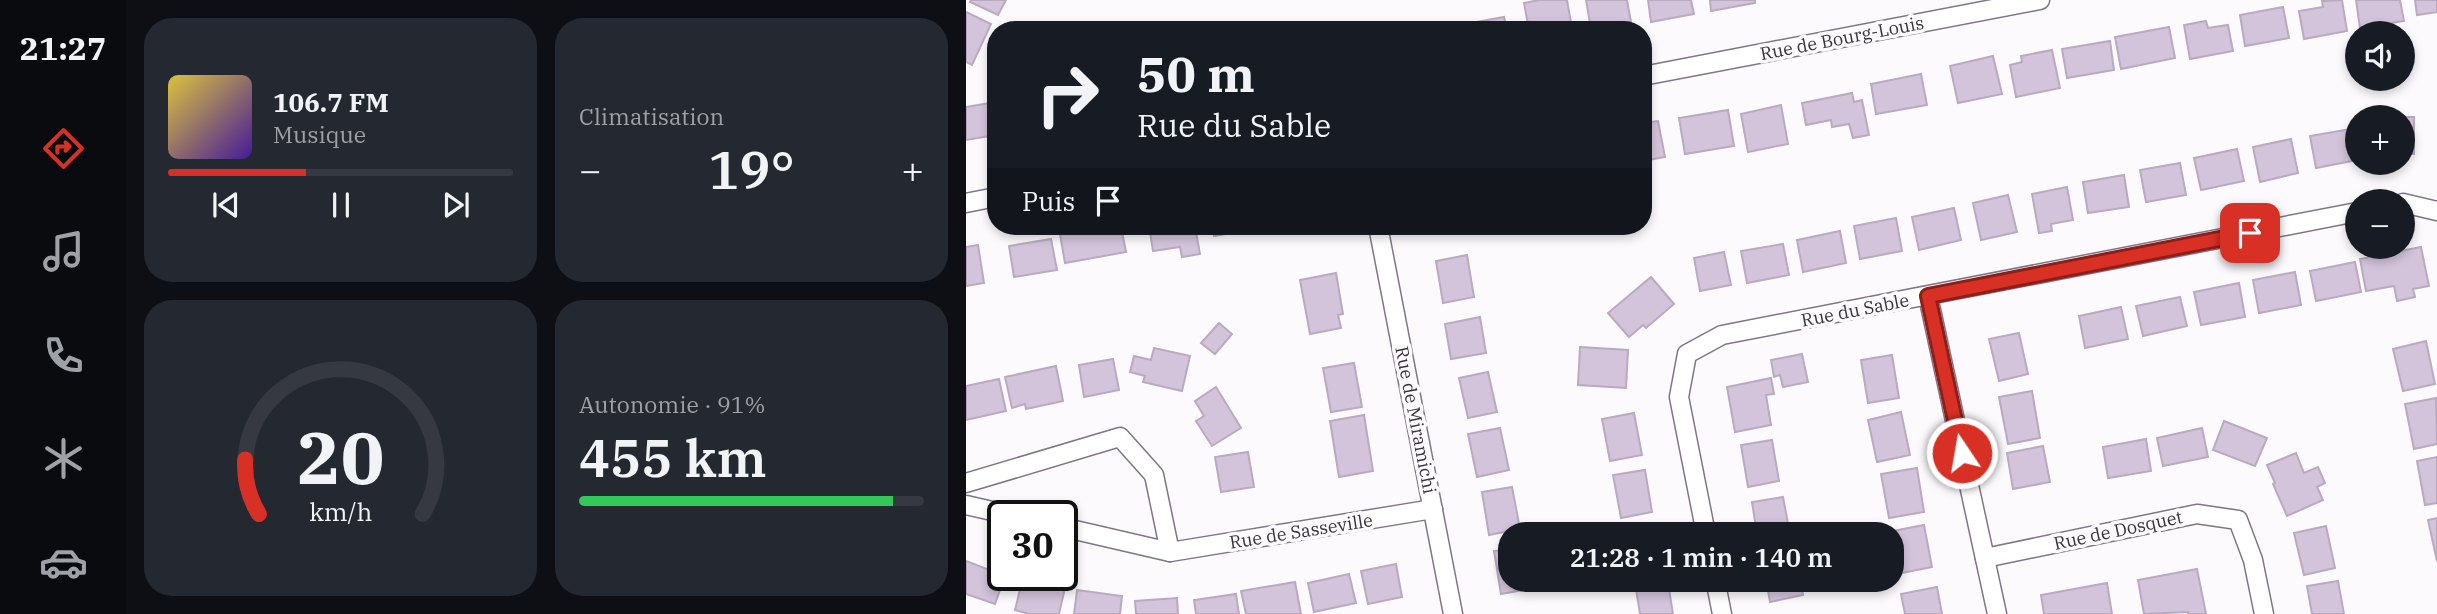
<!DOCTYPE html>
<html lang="fr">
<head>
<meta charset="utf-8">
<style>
	:root { --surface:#171b24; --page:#242831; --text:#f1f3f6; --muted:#9ea1a6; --line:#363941; --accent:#d93025 }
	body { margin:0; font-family:"IBM Plex Serif",serif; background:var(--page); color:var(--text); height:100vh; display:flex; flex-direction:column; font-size:26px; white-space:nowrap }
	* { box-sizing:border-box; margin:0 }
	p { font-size:23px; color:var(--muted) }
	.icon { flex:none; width:38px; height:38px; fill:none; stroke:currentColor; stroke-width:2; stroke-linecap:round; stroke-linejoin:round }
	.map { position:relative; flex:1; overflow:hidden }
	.sheet { display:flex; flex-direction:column; gap:18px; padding:18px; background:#0d0f14; width:840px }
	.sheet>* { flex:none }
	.top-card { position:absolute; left:21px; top:21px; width:665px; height:214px; border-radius:28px; box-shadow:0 4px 10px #0003; background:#171b24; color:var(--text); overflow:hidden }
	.controls { position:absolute; left:1379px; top:21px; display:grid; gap:14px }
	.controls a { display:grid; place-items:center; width:70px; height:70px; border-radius:50%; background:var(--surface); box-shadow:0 4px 10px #0003; font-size:35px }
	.speed { position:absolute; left:21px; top:500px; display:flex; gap:14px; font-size:35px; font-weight:700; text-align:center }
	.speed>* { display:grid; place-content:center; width:91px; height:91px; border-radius:50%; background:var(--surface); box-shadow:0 4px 10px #0003; line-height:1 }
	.speed .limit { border:4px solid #111; border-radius:10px; background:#fff; color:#111 }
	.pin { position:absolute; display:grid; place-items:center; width:60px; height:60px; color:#fff; margin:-30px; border-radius:14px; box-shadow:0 4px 10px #0006 }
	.me { position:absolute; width:77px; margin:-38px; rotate:348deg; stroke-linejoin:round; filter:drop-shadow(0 0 5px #0008) }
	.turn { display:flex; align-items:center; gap:24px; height:147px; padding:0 35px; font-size:32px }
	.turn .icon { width:91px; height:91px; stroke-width:2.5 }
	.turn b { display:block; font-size:49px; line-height:60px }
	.then { display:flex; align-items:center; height:66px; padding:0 35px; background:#0003; gap:14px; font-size:26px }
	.big { font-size:52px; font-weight:600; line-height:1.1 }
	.sheet .tile { flex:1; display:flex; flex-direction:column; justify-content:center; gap:10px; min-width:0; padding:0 24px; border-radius:28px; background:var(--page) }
	.sheet .dial { align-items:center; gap:0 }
	.dial svg { height:182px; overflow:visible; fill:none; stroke:var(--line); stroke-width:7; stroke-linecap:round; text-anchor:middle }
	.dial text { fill:var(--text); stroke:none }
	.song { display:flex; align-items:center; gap:21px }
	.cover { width:84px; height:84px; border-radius:10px; background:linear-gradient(135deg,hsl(50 70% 55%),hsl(260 70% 35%)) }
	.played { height:7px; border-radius:4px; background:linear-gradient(90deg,var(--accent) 40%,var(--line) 40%) }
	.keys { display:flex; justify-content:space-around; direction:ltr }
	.heat { display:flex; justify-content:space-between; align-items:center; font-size:38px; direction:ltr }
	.charge { height:10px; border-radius:5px; background:linear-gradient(90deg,#34c759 91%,var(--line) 0) }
	.sheet .tiles { flex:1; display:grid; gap:18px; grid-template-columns:repeat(2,1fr) }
	.trip { position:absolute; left:532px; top:522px; width:406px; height:70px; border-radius:28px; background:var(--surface); box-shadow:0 4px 10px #0003; font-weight:600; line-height:70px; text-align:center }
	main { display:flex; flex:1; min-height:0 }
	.dock { display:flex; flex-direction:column; width:126px; justify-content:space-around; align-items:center; background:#090b0e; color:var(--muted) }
	.dock .icon { width:49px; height:49px }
	.dock .on { color:var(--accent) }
	.dock b { font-size:32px; color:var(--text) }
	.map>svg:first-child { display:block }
	.building { fill:#d3c4db; stroke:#b9aac0; stroke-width:2 }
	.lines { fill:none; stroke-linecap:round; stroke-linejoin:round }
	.street-casing { stroke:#827488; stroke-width:21 }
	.street { stroke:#fff; stroke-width:18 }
	.route-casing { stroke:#8d1f18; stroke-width:18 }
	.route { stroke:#d93025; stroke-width:12 }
	.labels { text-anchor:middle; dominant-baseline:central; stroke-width:7; stroke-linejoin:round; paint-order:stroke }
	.street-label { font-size:18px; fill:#39333c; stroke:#fdfafe }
</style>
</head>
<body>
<main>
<nav class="dock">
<b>21:27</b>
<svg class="icon on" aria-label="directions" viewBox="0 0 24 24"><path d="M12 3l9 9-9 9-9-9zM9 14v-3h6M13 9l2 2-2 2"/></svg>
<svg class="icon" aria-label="music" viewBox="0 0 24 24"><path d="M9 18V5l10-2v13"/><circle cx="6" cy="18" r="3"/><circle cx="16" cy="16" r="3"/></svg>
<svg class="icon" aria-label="phone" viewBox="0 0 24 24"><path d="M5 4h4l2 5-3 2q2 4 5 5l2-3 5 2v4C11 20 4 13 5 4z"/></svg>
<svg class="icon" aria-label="climate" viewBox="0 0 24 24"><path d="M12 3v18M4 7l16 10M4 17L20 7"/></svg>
<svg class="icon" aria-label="car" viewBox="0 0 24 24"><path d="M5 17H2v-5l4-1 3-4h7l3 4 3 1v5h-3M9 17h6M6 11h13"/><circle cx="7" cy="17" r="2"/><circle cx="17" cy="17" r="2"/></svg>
</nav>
<section class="sheet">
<div class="tiles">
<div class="tile">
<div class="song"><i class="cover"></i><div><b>106.7 FM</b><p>Musique</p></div></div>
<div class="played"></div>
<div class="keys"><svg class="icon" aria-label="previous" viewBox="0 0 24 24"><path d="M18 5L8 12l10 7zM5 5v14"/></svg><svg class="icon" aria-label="pause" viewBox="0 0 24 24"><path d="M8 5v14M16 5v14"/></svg><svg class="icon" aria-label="next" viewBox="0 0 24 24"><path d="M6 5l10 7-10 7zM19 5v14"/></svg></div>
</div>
<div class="tile"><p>Climatisation</p>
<div class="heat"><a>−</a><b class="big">19°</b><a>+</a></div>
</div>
<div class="tile dial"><svg viewBox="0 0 100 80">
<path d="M14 69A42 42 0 1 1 86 69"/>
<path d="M14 69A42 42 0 0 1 8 45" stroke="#d93025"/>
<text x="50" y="56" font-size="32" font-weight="700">20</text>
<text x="50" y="72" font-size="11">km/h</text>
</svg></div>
<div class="tile"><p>Autonomie · 91%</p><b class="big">455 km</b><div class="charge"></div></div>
</div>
</section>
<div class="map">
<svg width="1471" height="614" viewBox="0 0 1471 614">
	<rect width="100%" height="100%" fill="#fdfafe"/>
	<g class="building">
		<polygon points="5,0 40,0 32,15 4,2"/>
		<polygon points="573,0 601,0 606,28 563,30 558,3"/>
		<polygon points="620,0 661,0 665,22 625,29"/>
		<polygon points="682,0 725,0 728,14 685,22"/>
		<polygon points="744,0 789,0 789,3 745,11"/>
		<polygon points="1376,0 1381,31 1338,39 1333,11 1357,7 1356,1"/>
		<polygon points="1390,0 1434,0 1438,21 1394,28"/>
		<polygon points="1449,0 1471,0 1471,12 1451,15"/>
		<polygon points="1317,7 1323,38 1279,46 1274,15"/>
		<polygon points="0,12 25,24 6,65 0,62"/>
		<polygon points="538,17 541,30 500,30 499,24"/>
		<polygon points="1240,21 1242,28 1262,25 1267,51 1224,59 1218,25"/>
		<polygon points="1203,27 1209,58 1155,69 1149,37"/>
		<polygon points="1144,41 1148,70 1101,78 1096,49"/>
		<polygon points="1086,50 1094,88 1050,97 1044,65 1056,62 1055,56"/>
		<polygon points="1027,56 1036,94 992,103 984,66"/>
		<polygon points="955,74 961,105 910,114 905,84"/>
		<polygon points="886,93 888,102 896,100 903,135 887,138 883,124 866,127 865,120 840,125 836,103"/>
		<polygon points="30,102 30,135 0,140 0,107"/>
		<polygon points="815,105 822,144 782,152 775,114"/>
		<polygon points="762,110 768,146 719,154 713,118"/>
		<polygon points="1433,117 1448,117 1448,154 1437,154 1437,117"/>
		<polygon points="692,121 699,157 677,161 677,123"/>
		<polygon points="1385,129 1391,160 1350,168 1344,136"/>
		<polygon points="1325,139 1332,173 1294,182 1287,147"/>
		<polygon points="1271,149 1278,181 1235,190 1228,158"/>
		<polygon points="1214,163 1220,195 1180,202 1174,170"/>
		<polygon points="1158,175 1163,207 1122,213 1117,182"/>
		<polygon points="1101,187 1107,220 1085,224 1086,231 1073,233 1066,194"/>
		<polygon points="1042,195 1051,232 1015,240 1007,203"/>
		<polygon points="988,208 995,240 953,250 946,217"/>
		<polygon points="930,218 936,251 894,259 888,226"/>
		<polygon points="142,226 155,226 160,252 99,263 94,234"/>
		<polygon points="183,226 229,226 234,254 216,257 214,247 187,251"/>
		<polygon points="246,226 303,226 248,236"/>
		<polygon points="874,231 880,263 837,272 831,240"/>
		<polygon points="85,239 91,270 48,277 43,246"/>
		<polygon points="817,244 823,275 781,283 775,251"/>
		<polygon points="12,245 18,283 0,286 0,247"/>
		<polygon points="1455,247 1463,286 1447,289 1449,297 1431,301 1428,286 1400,291 1394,259"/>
		<polygon points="758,252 765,285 734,291 728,258"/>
		<polygon points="501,255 508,297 477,303 470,261"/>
		<polygon points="1389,262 1395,292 1350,301 1344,271"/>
		<polygon points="1329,272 1335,305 1293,313 1287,280"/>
		<polygon points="370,273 377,314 372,315 375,328 344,334 334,280"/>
		<polygon points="685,277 708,304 680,328 677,325 663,337 642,313"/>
		<polygon points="1273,283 1279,317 1235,325 1228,292"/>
		<polygon points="1214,297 1221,326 1177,336 1170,306"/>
		<polygon points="1155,307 1162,339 1119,348 1113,316"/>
		<polygon points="514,317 520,353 485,359 479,324"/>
		<polygon points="253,323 266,334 249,354 235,343"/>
		<polygon points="1053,333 1062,374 1033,381 1023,339"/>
		<polygon points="1460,341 1469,384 1437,391 1427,349"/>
		<polygon points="614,347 662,350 660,388 612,385"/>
		<polygon points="188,348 224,356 216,391 177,382 179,376 164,372 168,356 185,360"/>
		<polygon points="836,354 842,382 817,387 814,375 808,377 805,360"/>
		<polygon points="926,355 933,398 902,403 895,360"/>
		<polygon points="147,359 153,390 118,397 113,365"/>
		<polygon points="388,363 396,407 365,412 357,368"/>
		<polygon points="90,366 97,401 60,409 59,404 46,408 39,377"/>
		<polygon points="522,372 531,412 502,418 493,378"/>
		<polygon points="805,378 808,394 800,395 805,425 769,432 761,387"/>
		<polygon points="33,379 40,411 0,420 0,386"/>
		<polygon points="250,387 275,428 246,446 230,421 238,416 229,401"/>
		<polygon points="1066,391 1074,438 1042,444 1033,397"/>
		<polygon points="1470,398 1471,444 1448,449 1439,404"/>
		<polygon points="935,412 944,455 911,462 902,420"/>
		<polygon points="668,413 676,455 644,461 636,419"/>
		<polygon points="398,415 407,471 373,477 364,421"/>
		<polygon points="1258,421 1301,438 1289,466 1247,450"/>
		<polygon points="534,428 543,470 511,477 502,434"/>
		<polygon points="1236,428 1242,457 1197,466 1191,438"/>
		<polygon points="1180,439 1185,471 1142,478 1137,447"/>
		<polygon points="806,440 813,481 782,487 775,445"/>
		<polygon points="1077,446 1084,482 1047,489 1041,453"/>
		<polygon points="282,452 288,487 255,492 249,457"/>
		<polygon points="1330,453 1338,473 1352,467 1359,483 1351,487 1357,500 1321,516 1307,484 1309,483 1301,465"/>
		<polygon points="1471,457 1471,503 1459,505 1451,461"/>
		<polygon points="951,468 958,512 923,518 915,474"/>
		<polygon points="679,470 686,512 655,518 647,475"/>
		<polygon points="546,487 554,529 523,535 516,492"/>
		<polygon points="817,497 824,534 791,534 786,502"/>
		<polygon points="1471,518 1471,561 1462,520"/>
		<polygon points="958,525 966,567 931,574 926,551 926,534 922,532"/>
		<polygon points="1360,526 1369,568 1338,575 1328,533"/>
		<polygon points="544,549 544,579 566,579 568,588 535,594 528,551"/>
		<polygon points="0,561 39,576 29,604 0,594"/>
		<polygon points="430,564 436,597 402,604 395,571"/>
		<polygon points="1231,569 1240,614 1222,614 1222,612 1178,614 1172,580"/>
		<polygon points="383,574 390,603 348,612 342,583"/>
		<polygon points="57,577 99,588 93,614 63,614 49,610"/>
		<polygon points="800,579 834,579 837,595 804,602"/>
		<polygon points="1372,581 1378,614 1346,614 1341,586"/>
		<polygon points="329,582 335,614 280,614 275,591"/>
		<polygon points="702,583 707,614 674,614 670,589"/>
		<polygon points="1141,583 1146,614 1078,614 1075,595"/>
		<polygon points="971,587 976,614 939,614 935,594"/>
		<polygon points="111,590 156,596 154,614 108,614"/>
		<polygon points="270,594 273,614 230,614 228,600"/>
		<polygon points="211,598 212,614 170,614 169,601"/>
	</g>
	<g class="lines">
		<defs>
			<g id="street">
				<polyline points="677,76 1074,0"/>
				<polyline points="0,203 30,197"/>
				<polyline points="1437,203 1471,211"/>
				<polyline points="412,226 487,614"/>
				<polyline points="962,296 1031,614"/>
				<polyline points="0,483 154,437 188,475 204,552"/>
				<polyline points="0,505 48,516"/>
				<polyline points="96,527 204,552 467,509"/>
				<polyline points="740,534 713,397 721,354 756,335 1391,212"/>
				<polyline points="1019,558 1231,514 1272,520 1287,560 1298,614"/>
				<polyline points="749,579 756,614"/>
			</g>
		</defs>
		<use href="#street" class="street-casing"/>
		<use href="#street" class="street"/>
	</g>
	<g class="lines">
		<defs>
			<polyline id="route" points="996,453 962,296 1284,233"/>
		</defs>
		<use href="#route" class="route-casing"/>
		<use href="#route" class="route"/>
	</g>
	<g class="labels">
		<g class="street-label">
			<text transform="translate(876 38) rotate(-11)">Rue de Bourg-Louis</text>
			<text transform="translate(889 310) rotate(-11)">Rue du Sable</text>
			<text transform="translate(450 420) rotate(79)">Rue de Miramichi</text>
			<text transform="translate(1152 530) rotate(-12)">Rue de Dosquet</text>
			<text transform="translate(335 531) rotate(-9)">Rue de Sasseville</text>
		</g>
	</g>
</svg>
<div class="controls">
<a><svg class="icon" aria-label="sound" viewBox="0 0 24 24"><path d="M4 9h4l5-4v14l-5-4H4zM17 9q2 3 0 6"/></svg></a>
<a>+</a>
<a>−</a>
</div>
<div class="speed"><div class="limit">30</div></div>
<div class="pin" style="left:1284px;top:233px;background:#d93025"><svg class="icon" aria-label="arrive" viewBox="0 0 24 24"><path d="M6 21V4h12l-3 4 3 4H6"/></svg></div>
<svg class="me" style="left:996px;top:453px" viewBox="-20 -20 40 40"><circle r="17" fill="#d93025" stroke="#fff" stroke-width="3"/><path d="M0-11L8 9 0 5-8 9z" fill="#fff"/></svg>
<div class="trip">21:28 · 1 min · 140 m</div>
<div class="top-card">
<div class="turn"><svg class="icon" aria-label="right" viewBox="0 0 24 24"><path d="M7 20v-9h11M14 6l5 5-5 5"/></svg><div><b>50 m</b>Rue du Sable</div></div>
<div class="then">Puis<svg class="icon" aria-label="arrive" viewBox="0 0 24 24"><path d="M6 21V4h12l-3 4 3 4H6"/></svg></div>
</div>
</div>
</main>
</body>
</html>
